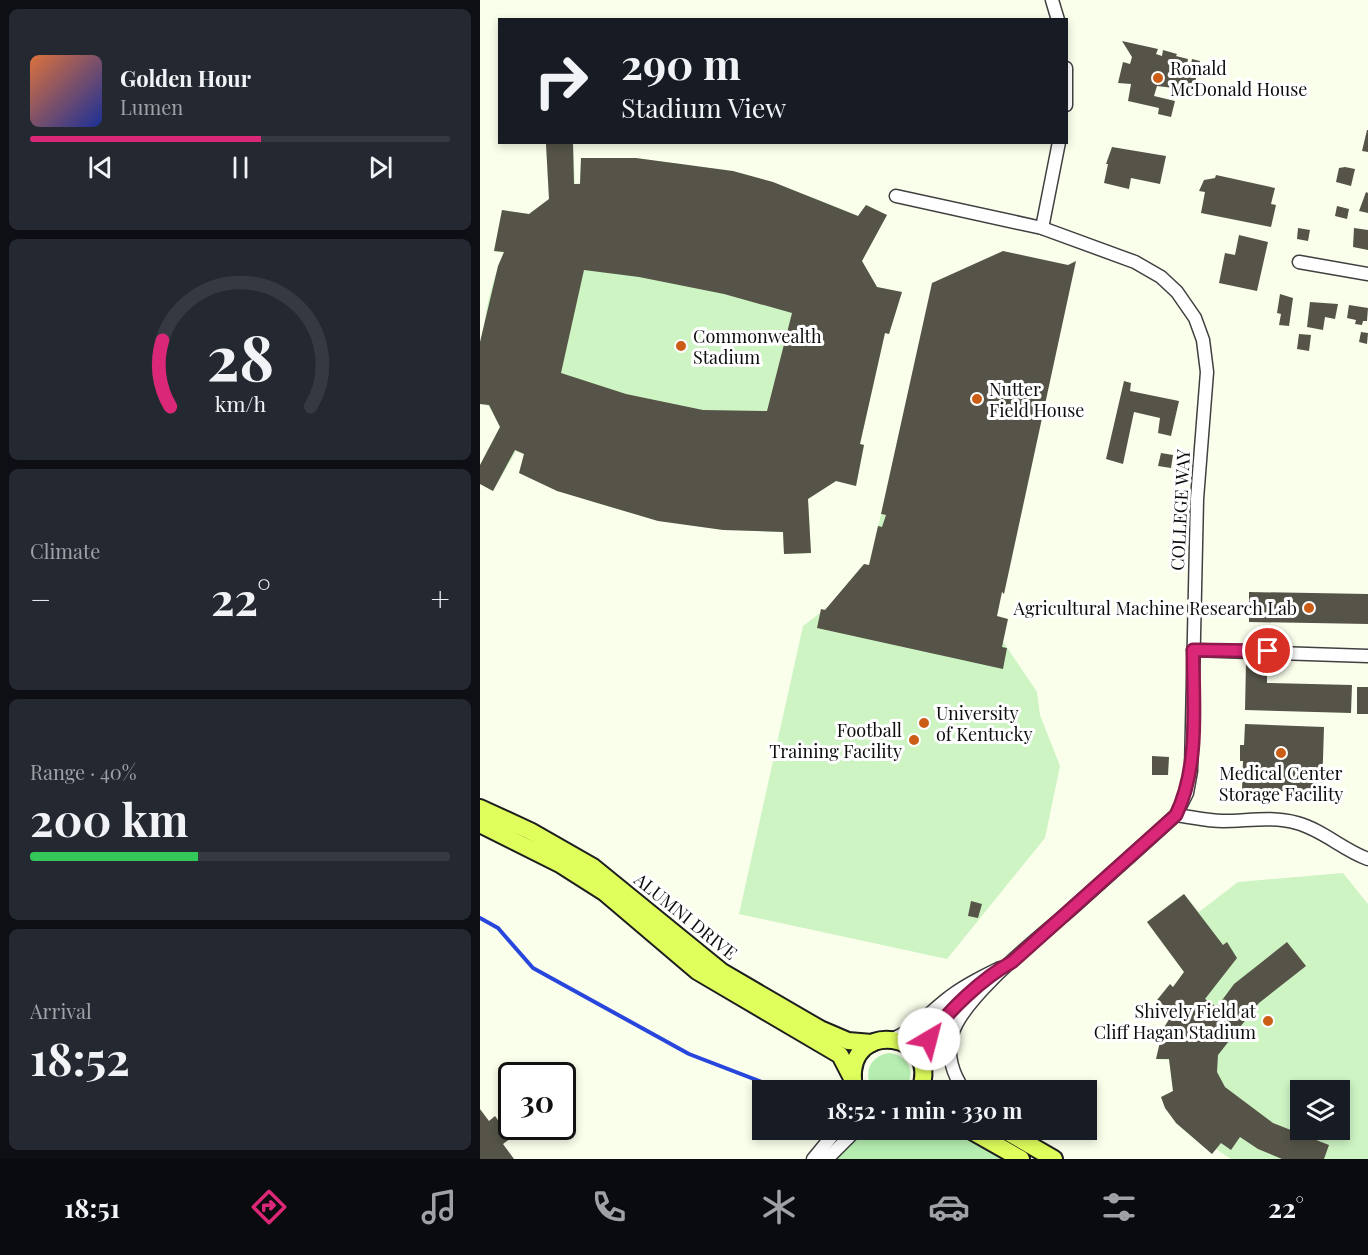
<!DOCTYPE html>
<html lang="en">
<head>
<meta charset="utf-8">
<style>
	:root { --surface:#171b24; --page:#242831; --text:#f1f3f6; --muted:#9ea1a6; --line:#363941; --accent:#db2777 }
	body { margin:0; font-family:"Playfair Display",serif; background:var(--page); color:var(--text); height:100vh; display:flex; flex-direction:column; font-size:22px; white-space:nowrap }
	* { box-sizing:border-box; margin:0 }
	p { font-size:20px; color:var(--muted) }
	.icon { flex:none; width:33px; height:33px; fill:none; stroke:currentColor; stroke-width:2; stroke-linecap:round; stroke-linejoin:round }
	.map { position:relative; flex:1; overflow:hidden }
	.details { display:flex; flex-direction:column; gap:9px; padding:9px; background:#0d0f14; width:480px }
	.details>* { flex:none }
	.top-card { position:absolute; left:18px; top:18px; width:570px; height:126px; border-radius:0px; box-shadow:0 3px 9px #0003; background:#171b24; color:var(--text); overflow:hidden }
	.fabs { position:absolute; left:810px; top:1080px; display:grid; gap:12px }
	.fabs a { display:grid; place-items:center; width:60px; height:60px; border-radius:0px; background:var(--surface); box-shadow:0 3px 9px #0003; font-size:30px }
	.speed { position:absolute; left:18px; top:1062px; display:flex; gap:12px; font-size:30px; font-weight:700; text-align:center }
	.speed>* { display:grid; place-content:center; width:78px; height:78px; border-radius:50%; background:var(--surface); box-shadow:0 3px 9px #0003; line-height:1 }
	.speed .limit { border:3px solid #111; border-radius:9px; background:#fff; color:#111 }
	.pin { position:absolute; display:grid; place-items:center; width:51px; height:51px; color:#fff; margin:-26px; border:3px solid #fff; border-radius:50%; box-shadow:0 2px 6px #0007 }
	.me { position:absolute; width:66px; margin:-33px; rotate:37deg; stroke-linejoin:round; filter:drop-shadow(0 0 4px #0008) }
	.turn { display:flex; align-items:center; gap:21px; height:126px; padding:0 24px; font-size:27px }
	.turn .icon { width:78px; height:78px; stroke-width:2.5 }
	.turn b { display:block; font-size:42px; line-height:51px }
	.big { font-size:45px; font-weight:700; line-height:1.1 }
	.details .tile { flex:1; display:flex; flex-direction:column; justify-content:center; gap:9px; min-width:0; padding:0 21px; border-radius:9px; background:var(--page) }
	.details .dial { align-items:center; gap:0 }
	.dial svg { height:156px; overflow:visible; fill:none; stroke:var(--line); stroke-width:7; stroke-linecap:round; text-anchor:middle }
	.dial text { fill:var(--text); stroke:none }
	.song { display:flex; align-items:center; gap:18px }
	.cover { width:72px; height:72px; border-radius:9px; background:linear-gradient(135deg,hsl(20 70% 55%),hsl(230 70% 35%)) }
	.played { height:6px; border-radius:3px; background:linear-gradient(90deg,var(--accent) 55%,var(--line) 55%) }
	.keys { display:flex; justify-content:space-around; direction:ltr }
	.heat { display:flex; justify-content:space-between; align-items:center; font-size:33px; direction:ltr }
	.charge { height:9px; border-radius:4px; background:linear-gradient(90deg,#34c759 40%,var(--line) 0) }
	.trip { position:absolute; left:272px; top:1080px; width:345px; height:60px; border-radius:0px; background:var(--surface); box-shadow:0 3px 9px #0003; font-weight:700; line-height:60px; text-align:center }
	.menu { display:flex; height:96px; justify-content:space-around; align-items:center; background:#090b0e; color:var(--muted) }
	.menu .icon { width:42px; height:42px }
	.menu .active { color:var(--accent) }
	.menu b { font-size:27px; color:var(--text) }
	main { display:flex; flex:1; min-height:0 }
	.map>svg:first-child { display:block }
	.green { fill:#b6eeb1 }
	.pitch { fill:#cef4c4; fill-rule:evenodd }
	.lines { fill:none; stroke-linecap:round; stroke-linejoin:round }
	.stream { stroke:#2946dc; stroke-width:4 }
	.building { fill:#565448; fill-rule:evenodd }
	.minor-casing { stroke:#404040; stroke-width:15 }
	.major-casing { stroke:#1e1e1e; stroke-width:20 }
	.minor { stroke:#fff; stroke-width:12 }
	.major { stroke:#dfff5c; stroke-width:16 }
	.route-casing { stroke:#8e194d; stroke-width:15 }
	.route { stroke:#db2777; stroke-width:10 }
	.poi-dot { fill:#cb5d16; stroke:#fff; stroke-width:2 }
	.labels { text-anchor:middle; dominant-baseline:central; stroke-width:6; stroke-linejoin:round; paint-order:stroke }
	.poi-label { font-size:18px; fill:#0d0d0d; stroke:#fff; text-anchor:start }
	.street-label { font-size:18px; fill:#0d0d0d; stroke:#fff }
</style>
</head>
<body>
<main>
<section class="details">
<div class="tile">
<div class="song"><i class="cover"></i><div><b>Golden Hour</b><p>Lumen</p></div></div>
<div class="played"></div>
<div class="keys"><svg class="icon" aria-label="previous" viewBox="0 0 24 24"><path d="M18 5L8 12l10 7zM5 5v14"/></svg><svg class="icon" aria-label="pause" viewBox="0 0 24 24"><path d="M8 5v14M16 5v14"/></svg><svg class="icon" aria-label="next" viewBox="0 0 24 24"><path d="M6 5l10 7-10 7zM19 5v14"/></svg></div>
</div>
<div class="tile dial"><svg viewBox="0 0 100 80">
<path d="M14 69A42 42 0 1 1 86 69"/>
<path d="M14 69A42 42 0 0 1 10 35" stroke="#db2777"/>
<text x="50" y="56" font-size="32" font-weight="700">28</text>
<text x="50" y="72" font-size="11">km/h</text>
</svg></div>
<div class="tile"><p>Climate</p>
<div class="heat"><a>−</a><b class="big">22°</b><a>+</a></div>
</div>
<div class="tile"><p>Range · 40%</p><b class="big">200 km</b><div class="charge"></div></div>
<div class="tile"><p>Arrival</p><b class="big">18:52</b></div>
</section>
<div class="map">
<svg width="888" height="1159" viewBox="0 0 888 1159">
	<rect width="100%" height="100%" fill="#faffec"/>
	<g class="green">
		<path d="M409 1053C429 1055 438 1075 423 1090H394C382 1075 389 1056 409 1053Z"/>
		<polygon points="385,1130 478,1130 526,1159 355,1159"/>
	</g>
	<g class="pitch">
		<path d="M93 143 95 184 100 183 101 158C206 158 282 174 378 216L386 205 407 215 382 261 397 287 422 292 409 334 405 333 380 443 384 445 376 486 356 481 328 499 331 553 304 554 303 532C210 531 123 512 39 473L44 454 36 451 13 491 0 484V465L20 427 9 406 0 404C0 351 2 303 24 253L14 251 22 210 49 214 69 199 66 144Z"/>
		<polygon points="401,514 468,529 516,631 557,692 560,715 580,766 565,838 467,959 259,914 323,626 387,577"/>
		<path d="M863 873 888 904V1159H751L736 1149 732 1154 696 1123 681 1097 693 1091 689 1060 676 1059 683 1029 693 1013 690 984 693 987 704 972 667 922 704 894 719 912 758 882ZM820 1090H860V1130H820Z"/>
	</g>
	<g class="lines">
		<polyline class="stream" points="0,918 18,928 53,968 209,1054 300,1089"/>
	</g>
	<g class="building">
		<polygon points="642,41 678,49 676,54 682,56 683,50 697,54 696,56 708,59 706,69 710,70 712,59 720,61 713,91 706,89 706,85 703,84 702,89 677,86 674,96 695,101 691,117 678,114 679,108 648,101 651,84 638,83 643,62 650,64 652,57"/>
		<polygon points="887,130 888,130 888,152 882,151"/>
		<path d="M93 143 94 184H100L101 158H156L253 171 293 182 378 216 386 205 407 215 382 261 397 287 422 292 409 334 405 333 380 444 384 445 376 486 356 481 328 499 331 553 304 554 303 532 243 530 178 521 77 491 39 473 44 454 35 450 13 491 0 484V465L20 427 9 405 0 404V342L18 266 24 252 14 251 22 210 49 214 69 199 66 144ZM104 270 159 277 244 294 312 313 287 411 223 410 146 394 81 373Z"/>
		<polygon points="632,147 686,156 680,184 651,178 649,189 624,183 628,164 626,164"/>
		<polygon points="865,167 875,169 871,186 856,182 859,168"/>
		<polygon points="736,175 795,188 791,204 796,205 791,227 721,213 725,192 719,191 724,180 735,178"/>
		<polygon points="886,192 888,193 888,213 879,211"/>
		<polygon points="857,206 869,209 867,219 855,216"/>
		<polygon points="818,228 830,230 828,241 817,239"/>
		<polygon points="874,228 888,230 888,250 873,247"/>
		<polygon points="759,235 788,242 777,291 739,283 745,253 755,255"/>
		<polygon points="523,251 588,265 596,261 524,594 522,592 517,616 528,619 522,647 527,648 523,669 337,628 341,609 345,610 384,564 389,565 398,526 402,527 406,515 401,514 452,283"/>
		<polygon points="800,294 813,298 809,326 799,325 801,314 797,313"/>
		<polygon points="830,302 858,304 855,319 845,317 843,330 827,327"/>
		<polygon points="869,305 888,308 887,321 883,321 882,325 875,324 876,320 867,318"/>
		<polygon points="881,332 888,333 887,344 879,342"/>
		<polygon points="819,334 831,335 829,351 817,349"/>
		<polygon points="644,381 651,383 650,391 699,401 691,436 678,433 680,418 654,412 643,464 626,459"/>
		<polygon points="681,453 693,455 691,468 678,466"/>
		<polygon points="769,592 888,594 888,624 769,622"/>
		<polygon points="766,663 787,664 787,683 872,685 871,713 765,710"/>
		<rect x="877" y="687" width="11" height="27"/>
		<polygon points="765,724 844,727 842,792 762,790 763,761 760,761 760,745 764,745"/>
		<polygon points="672,756 689,757 688,775 672,775"/>
		<polygon points="704,894 743,945 747,942 757,958 725,999 737,1007 754,984 807,942 826,966 779,1003 738,1055 737,1072 745,1087 793,1123 849,1145 844,1159 802,1159 778,1149 760,1137 751,1150 741,1143 732,1154 696,1123 685,1108 681,1097 693,1091 689,1059 676,1059 683,1029 693,1013 677,1000 690,984 693,987 704,972 667,922"/>
		<polygon points="491,901 502,904 498,918 488,916"/>
		<polygon points="0,1109 9,1121 15,1116 31,1138 23,1144 34,1159 0,1159"/>
	</g>
	<g class="lines">
		<defs>
			<g id="minor">
				<polyline points="572,0 578,20"/>
				<polyline points="586,68 586,105"/>
				<path d="M416 196 562 228 655 262 681 277 697 292 715 318 723 340 727 372 717 499 711 771 707 793 696 815C660 848 624 880 587 913 557 939 482 998 472 1035 466 1054 473 1075 484 1090"/>
				<polyline points="562,228 579,142"/>
				<polyline points="819,262 888,274"/>
				<polyline points="713,650 888,656"/>
				<path d="M696 815C712 817 727 821 743 821 768 821 792 816 817 823 843 830 863 850 888 859"/>
				<path d="M413 1039C434 1030 448 1014 467 999 483 986 502 977 520 968"/>
				<polyline points="441,1062 456,1028 493,992"/>
				<polyline points="333,1159 357,1130"/>
				<polyline points="347,1159 376,1130"/>
			</g>
			<g id="major">
				<polyline points="0,808 50,831 113,867 242,972 340,1029 368,1041 392,1043"/>
				<polyline points="0,824 80,864 124,892 217,971 360,1055 373,1080"/>
				<path d="M373 1081C368 1018 462 1032 440 1090"/>
				<polyline points="490,1130 541,1159"/>
				<polyline points="524,1130 574,1159"/>
			</g>
		</defs>
		<use href="#minor" class="minor-casing"/>
		<use href="#major" class="major-casing"/>
		<use href="#minor" class="minor"/>
		<use href="#major" class="major"/>
	</g>
	<g class="lines">
		<defs>
			<path id="route" d="M449 1039C466 1012 504 977 532 962L696 815C720 765 713 704 713 650L788 651"/>
		</defs>
		<use href="#route" class="route-casing"/>
		<use href="#route" class="route"/>
	</g>
	<g class="poi-dot">
		<circle cx="678" cy="78" r="6"/>
		<circle cx="201" cy="346" r="6"/>
		<circle cx="497" cy="399" r="6"/>
		<circle cx="829" cy="608" r="6"/>
		<circle cx="444" cy="723" r="6"/>
		<circle cx="434" cy="740" r="6"/>
		<circle cx="801" cy="753" r="6"/>
		<circle cx="788" cy="1021" r="6"/>
	</g>
	<g class="labels">
		<g class="poi-label">
			<text x="690" y="68">Ronald<tspan x="690" dy="21">McDonald House</tspan></text>
			<text x="213" y="336">Commonwealth<tspan x="213" dy="21">Stadium</tspan></text>
			<text x="509" y="389">Nutter<tspan x="509" dy="21">Field House</tspan></text>
			<text x="817" y="608" text-anchor="end">Agricultural Machine Research Lab</text>
			<text x="456" y="713">University<tspan x="456" dy="21">of Kentucky</tspan></text>
			<text x="422" y="730" text-anchor="end">Football<tspan x="422" dy="21">Training Facility</tspan></text>
			<text x="801" y="773" text-anchor="middle">Medical Center<tspan x="801" dy="21">Storage Facility</tspan></text>
			<text x="776" y="1011" text-anchor="end">Shively Field at<tspan x="776" dy="21">Cliff Hagan Stadium</tspan></text>
		</g>
		<g class="street-label">
			<text transform="translate(700 510) rotate(-87)">COLLEGE WAY</text>
			<text transform="translate(206 916) rotate(39)">ALUMNI DRIVE</text>
		</g>
	</g>
</svg>
<div class="fabs">
<a><svg class="icon" aria-label="layers" viewBox="0 0 24 24"><path d="M12 4l9 5-9 5-9-5zM3 14l9 5 9-5"/></svg></a>
</div>
<div class="speed"><div class="limit">30</div></div>
<div class="pin" style="left:788px;top:651px;background:#d93025"><svg class="icon" aria-label="arrive" viewBox="0 0 24 24"><path d="M6 21V4h12l-3 4 3 4H6"/></svg></div>
<svg class="me" style="left:449px;top:1039px" viewBox="-20 -20 40 40"><circle r="19" fill="#fff"/><path d="M0-13L10 11 0 6-10 11z" fill="#db2777"/></svg>
<div class="trip">18:52 · 1 min · 330 m</div>
<div class="top-card">
<div class="turn"><svg class="icon" aria-label="right" viewBox="0 0 24 24"><path d="M7 20v-9h11M14 6l5 5-5 5"/></svg><div><b>290 m</b>Stadium View</div></div>
</div>
</div>
</main>
<nav class="menu">
<b>18:51</b>
<svg class="icon active" aria-label="directions" viewBox="0 0 24 24"><path d="M12 3l9 9-9 9-9-9zM9 14v-3h6M13 9l2 2-2 2"/></svg>
<svg class="icon" aria-label="music" viewBox="0 0 24 24"><path d="M9 18V5l10-2v13"/><circle cx="6" cy="18" r="3"/><circle cx="16" cy="16" r="3"/></svg>
<svg class="icon" aria-label="phone" viewBox="0 0 24 24"><path d="M5 4h4l2 5-3 2q2 4 5 5l2-3 5 2v4C11 20 4 13 5 4z"/></svg>
<svg class="icon" aria-label="climate" viewBox="0 0 24 24"><path d="M12 3v18M4 7l16 10M4 17L20 7"/></svg>
<svg class="icon" aria-label="car" viewBox="0 0 24 24"><path d="M5 17H2v-5l4-1 3-4h7l3 4 3 1v5h-3M9 17h6M6 11h13"/><circle cx="7" cy="17" r="2"/><circle cx="17" cy="17" r="2"/></svg>
<svg class="icon" aria-label="filters" viewBox="0 0 24 24"><path d="M4 7h16M4 17h16"/><circle cx="9" cy="7" r="2"/><circle cx="15" cy="17" r="2"/></svg>
<b>22°</b>
</nav>
</body>
</html>
